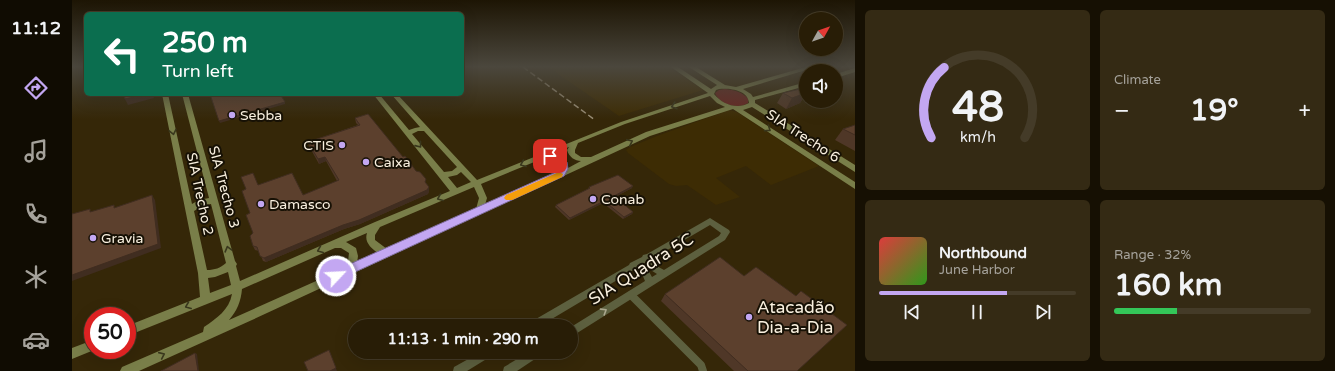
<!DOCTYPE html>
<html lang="en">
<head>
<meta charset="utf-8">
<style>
	:root { --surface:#281d06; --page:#342a14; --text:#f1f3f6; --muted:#a5a29b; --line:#443b28; --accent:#c3a7f2 }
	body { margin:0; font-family:"Varela Round",sans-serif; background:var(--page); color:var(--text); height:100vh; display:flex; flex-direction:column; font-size:15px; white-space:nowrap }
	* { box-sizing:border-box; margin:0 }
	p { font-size:13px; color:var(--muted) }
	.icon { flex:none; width:22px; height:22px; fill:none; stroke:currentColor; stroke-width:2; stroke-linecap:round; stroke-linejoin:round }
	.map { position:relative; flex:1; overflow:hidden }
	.sheet { display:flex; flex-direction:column; gap:10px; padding:10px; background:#161003; width:480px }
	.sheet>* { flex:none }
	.banner { position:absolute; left:12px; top:12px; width:380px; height:84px; border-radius:6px; box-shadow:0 4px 16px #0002,0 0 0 1px var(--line); background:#0b6e4f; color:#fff; overflow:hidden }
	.needle { width:26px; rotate:50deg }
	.controls { position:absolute; left:727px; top:12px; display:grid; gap:8px }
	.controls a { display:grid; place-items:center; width:44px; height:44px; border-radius:50%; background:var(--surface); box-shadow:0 4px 16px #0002,0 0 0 1px var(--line); font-size:20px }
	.speed { position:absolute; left:12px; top:307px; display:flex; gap:8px; font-size:20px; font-weight:700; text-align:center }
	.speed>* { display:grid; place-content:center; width:52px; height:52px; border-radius:50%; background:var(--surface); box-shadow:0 4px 16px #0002,0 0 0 1px var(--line); line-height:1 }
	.speed .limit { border:6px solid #d22; background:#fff; color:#111 }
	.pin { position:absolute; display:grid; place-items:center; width:34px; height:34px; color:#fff; margin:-17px; border-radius:8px; box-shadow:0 2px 6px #0006 }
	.me { position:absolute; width:44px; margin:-22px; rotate:65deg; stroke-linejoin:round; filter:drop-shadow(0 0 3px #0008) }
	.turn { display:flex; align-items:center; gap:14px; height:84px; padding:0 12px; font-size:18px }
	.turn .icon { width:52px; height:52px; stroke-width:2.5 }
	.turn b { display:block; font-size:28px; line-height:34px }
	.big { font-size:30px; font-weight:700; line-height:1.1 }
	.sheet .tile { flex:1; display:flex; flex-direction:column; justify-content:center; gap:6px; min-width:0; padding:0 14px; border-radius:6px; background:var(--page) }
	.sheet .dial { align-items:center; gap:0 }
	.dial svg { height:104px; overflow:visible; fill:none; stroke:var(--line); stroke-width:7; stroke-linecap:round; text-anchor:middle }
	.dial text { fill:var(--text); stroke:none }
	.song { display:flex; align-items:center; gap:12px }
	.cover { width:48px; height:48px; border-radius:6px; background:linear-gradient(135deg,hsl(0 70% 55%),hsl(110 70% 35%)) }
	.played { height:4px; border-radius:2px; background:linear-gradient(90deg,var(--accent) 65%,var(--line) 65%) }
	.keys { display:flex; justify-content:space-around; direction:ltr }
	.heat { display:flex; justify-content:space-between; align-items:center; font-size:22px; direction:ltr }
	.charge { height:6px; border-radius:3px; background:linear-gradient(90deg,#34c759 32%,var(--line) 0) }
	.sheet .tiles { flex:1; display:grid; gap:10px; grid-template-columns:repeat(2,1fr) }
	.trip { position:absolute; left:276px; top:319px; width:230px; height:40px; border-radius:20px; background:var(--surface); box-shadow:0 4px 16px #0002,0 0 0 1px var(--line); font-weight:700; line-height:40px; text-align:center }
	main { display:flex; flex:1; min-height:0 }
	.tabs { display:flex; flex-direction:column; width:72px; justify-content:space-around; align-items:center; background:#100c02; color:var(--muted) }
	.tabs .icon { width:28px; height:28px }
	.tabs .active { color:var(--accent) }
	.tabs b { font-size:18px; color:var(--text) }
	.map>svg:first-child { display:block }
	.built { fill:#3d2c04 }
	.green { fill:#672520 }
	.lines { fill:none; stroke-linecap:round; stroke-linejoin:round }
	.minor { stroke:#5d603f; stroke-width:8 }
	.tertiary { fill:#5d603f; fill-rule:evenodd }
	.secondary { fill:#797e49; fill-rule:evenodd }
	.rail { stroke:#9a8e76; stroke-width:1.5; stroke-dasharray:6 3; stroke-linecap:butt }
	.wall { fill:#4f3727 }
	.shaded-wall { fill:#402d20 }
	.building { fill:#5c402d; stroke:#402d20 }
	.oneway { stroke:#39371d }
	.oneway2 { stroke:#aba88f }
	.route { fill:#c3a7f2; stroke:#7f6d9d }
	.slow { fill:#f59e0b }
	.poi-dot { fill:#c3a7f2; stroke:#171105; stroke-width:1.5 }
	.labels { text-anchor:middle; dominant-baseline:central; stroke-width:4; stroke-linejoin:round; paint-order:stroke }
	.poi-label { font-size:14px; fill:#f9f0df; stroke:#171105; text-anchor:start }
	.street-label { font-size:14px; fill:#f9f0df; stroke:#171105 }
	.near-street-label { font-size:17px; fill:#f9f0df; stroke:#171105 }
	.near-poi-label { font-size:17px; fill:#f9f0df; stroke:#171105; text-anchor:start }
</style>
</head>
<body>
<main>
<nav class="tabs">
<b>11:12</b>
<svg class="icon active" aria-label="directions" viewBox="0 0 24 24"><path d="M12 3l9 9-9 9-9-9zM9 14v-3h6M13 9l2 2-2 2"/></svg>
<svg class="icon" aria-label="music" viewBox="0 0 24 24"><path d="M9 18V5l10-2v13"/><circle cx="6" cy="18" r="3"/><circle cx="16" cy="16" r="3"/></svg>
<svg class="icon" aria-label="phone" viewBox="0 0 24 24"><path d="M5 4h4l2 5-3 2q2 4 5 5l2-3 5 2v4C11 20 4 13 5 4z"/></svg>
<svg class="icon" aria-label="climate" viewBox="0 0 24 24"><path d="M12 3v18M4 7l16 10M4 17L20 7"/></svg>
<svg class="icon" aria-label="car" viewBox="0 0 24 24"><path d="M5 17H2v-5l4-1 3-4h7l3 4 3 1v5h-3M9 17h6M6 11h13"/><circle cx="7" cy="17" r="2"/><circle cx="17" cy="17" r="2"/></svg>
</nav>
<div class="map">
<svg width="783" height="371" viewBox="0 0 783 371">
	<rect width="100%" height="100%" fill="#352708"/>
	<g class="built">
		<polygon points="476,67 597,67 631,90 547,116"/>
		<polygon points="657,110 665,112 747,166 699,185 674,166 644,178 668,197 644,205 615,185 604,186 597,184 556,153 554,150 558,147 585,136"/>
	</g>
	<path class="green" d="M653 89C662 90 671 92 676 99V103C666 110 647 104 643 93L647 90Z"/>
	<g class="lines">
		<polyline class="minor" points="559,295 629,365 631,371"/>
		<g class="tertiary">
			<path d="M638 218 657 230 658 232 653 240 502 335 499 336V327L573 281 570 274 562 270 468 326H455L457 323 557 265 558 263 570 257 571 255 575 254ZM638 225 649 233 647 236 592 270 583 265 580 259ZM573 263 577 269 585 274 580 277 576 270 569 266Z"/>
			<polygon points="409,352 423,352 421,355 395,371 381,371 382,367"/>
			<polygon points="457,352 471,352 469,355 445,371 431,371 432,367"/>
		</g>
		<g class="secondary">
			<path d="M599 67H606L639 89 645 85 617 67H624L653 85 664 87 734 67H744L671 89 679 94 681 97 734 82V86L683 100V103L783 165V172L680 107 671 110 783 182V189L661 109 578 136 180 320 67 371H48L50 367 131 332 132 327C145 318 157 310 160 294L55 336V326L128 297 126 273 90 94H96L120 204 127 200 137 198 110 94H116L163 261 165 264 164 266 168 281 303 222 378 191 301 94H307L337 130 343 128 348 127 319 94H325L405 180 549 122 636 93ZM647 89C658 88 676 90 677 103 665 110 650 104 642 94L644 90ZM638 96 645 103 653 107 574 132 519 157H509L503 153V150L506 143 553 124ZM346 131H352L385 167 380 171 372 172 340 134ZM497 147 495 150C497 157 503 161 509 161L496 168C494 159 488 156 480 154ZM472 158 481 160 487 164 488 169 486 172 413 205 415 198 409 184ZM389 172 399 182 385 188 376 177 385 175ZM402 187 407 198 404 209 315 249 303 240V235L308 227ZM139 204 154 263C148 268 143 270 135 270L122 211 132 205ZM295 233C292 242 299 248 306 253L285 263 286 256 284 248 274 242ZM263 248H269L277 253 276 261 271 269 157 320C165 311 169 301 170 289ZM156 272 159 285 138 293 136 278 143 277Z"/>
			<polygon points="783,68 783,72 764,78 764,74"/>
			<polygon points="21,340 22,350 0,359 0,348"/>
		</g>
		<polyline class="rail" points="451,67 523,120"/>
	</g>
	<g class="wall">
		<polygon points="711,93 734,93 734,94 728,103 714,109 705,103"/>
		<polygon points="283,118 331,157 357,187 357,191 356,194 288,224 272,229 194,262 191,261 187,251 183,250 181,246 181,233 178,213 186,185 231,195 265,181 254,161 247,164 237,146 236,142 286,125 284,123"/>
		<polygon points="783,125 783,151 763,140 771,129"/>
		<polygon points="517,187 560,188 543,197 561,212 560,214 551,219 531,203 497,220 483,207 484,205 516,189"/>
		<polygon points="672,276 724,296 729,291 725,371 662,371 589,301 593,294"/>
	</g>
	<g class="shaded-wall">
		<polygon points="734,93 728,103 714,109 720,98"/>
		<polygon points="74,94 81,94 82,98 56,105 53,99"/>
		<polygon points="213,102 213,104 148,123 147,121"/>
		<polygon points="253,157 254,161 247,164 246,159"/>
		<polygon points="561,186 560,188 541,198 542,196"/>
		<polygon points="357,187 357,191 356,194 288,224 272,229 194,262 192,258"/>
		<polygon points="80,195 83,200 89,248 0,281 0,275"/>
		<polygon points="532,201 531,203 497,220 498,218"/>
		<polygon points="561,212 560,214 551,219 552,217"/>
		<polygon points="257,350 265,371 258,371"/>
		<polygon points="123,353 125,354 127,371 126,371"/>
	</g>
	<g class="building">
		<polygon points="728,89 734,93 720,98 711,93"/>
		<polygon points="52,94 74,94 53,99"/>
		<polygon points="138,94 208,94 213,102 147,121"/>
		<polygon points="296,114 331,157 333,156 344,171 348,172 354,179 353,182 357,187 355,190 287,220 271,225 192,258 188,256 185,247 181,246 178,236 181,233 174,215 178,213 170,191 174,189 169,177 181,173 186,185 220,173 231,195 267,180 253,157 246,159 236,142 288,125 283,118"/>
		<polygon points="783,125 783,135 771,129"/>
		<polygon points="546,175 561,186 542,196 561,212 552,217 532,201 498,218 484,205 518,188 517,187"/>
		<polygon points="80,195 86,244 0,275 0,214 18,209 18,212 42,205 42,208"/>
		<polygon points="648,257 672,276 684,267 724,296 729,291 775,325 725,371 676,371 593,294"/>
		<polygon points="257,350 264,368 258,371 236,371 232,362"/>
		<polygon points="123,353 126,371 89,371"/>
	</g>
	<defs><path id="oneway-chevron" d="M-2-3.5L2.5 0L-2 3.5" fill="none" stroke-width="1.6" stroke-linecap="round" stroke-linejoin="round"/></defs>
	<g class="oneway">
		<use href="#oneway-chevron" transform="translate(602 106) rotate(162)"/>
		<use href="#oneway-chevron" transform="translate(696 129) rotate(34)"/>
		<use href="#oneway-chevron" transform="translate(101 132) rotate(78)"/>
		<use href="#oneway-chevron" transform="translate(558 142) rotate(-25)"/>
		<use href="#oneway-chevron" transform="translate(347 145) rotate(51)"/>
		<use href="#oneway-chevron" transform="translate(451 164) rotate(157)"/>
		<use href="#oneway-chevron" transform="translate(368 198) rotate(157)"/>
		<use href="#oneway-chevron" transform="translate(156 249) rotate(-105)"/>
		<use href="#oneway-chevron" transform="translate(248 250) rotate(157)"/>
		<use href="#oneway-chevron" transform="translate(116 306) rotate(158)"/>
		<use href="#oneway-chevron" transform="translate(90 355) rotate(-24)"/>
	</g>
	<use class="oneway2" href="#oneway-chevron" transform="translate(532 311) rotate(-32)"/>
	<linearGradient id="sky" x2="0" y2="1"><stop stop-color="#1d1504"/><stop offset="0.56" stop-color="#4b473d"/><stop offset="1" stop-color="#4b473d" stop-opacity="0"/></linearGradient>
	<rect width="783" height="119" fill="url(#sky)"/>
	<polygon class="route" points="478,153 487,156 495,162 496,169 492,176 268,279 264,280 260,279 258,276 260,272 486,171 487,169 487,164 474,156"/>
	<polygon class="slow" points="487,172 491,174 490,177 440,200 434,200 432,198 434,195"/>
	<g class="poi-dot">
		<circle cx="160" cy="115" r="4"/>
		<circle cx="270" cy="145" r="4"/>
		<circle cx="294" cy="162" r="4"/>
		<circle cx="521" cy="199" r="4"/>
		<circle cx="189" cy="204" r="4"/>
		<circle cx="21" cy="238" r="4"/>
		<circle cx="677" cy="317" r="4"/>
	</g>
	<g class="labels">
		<g class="poi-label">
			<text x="168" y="115">Sebba</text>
			<text x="262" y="145" text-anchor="end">CTIS</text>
			<text x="302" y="162">Caixa</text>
			<text x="529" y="199">Conab</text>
			<text x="197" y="204">Damasco</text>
			<text x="29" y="238">Gravia</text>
		</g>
		<g class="street-label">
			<text transform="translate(731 136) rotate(33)">SIA Trecho 6</text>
			<text transform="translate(152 187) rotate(75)">SIA Trecho 3</text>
			<text transform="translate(128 194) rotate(78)">SIA Trecho 2</text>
		</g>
		<g class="near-street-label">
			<text transform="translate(569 269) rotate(-32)">SIA Quadra 5C</text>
		</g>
		<g class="near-poi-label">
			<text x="685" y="307">Atacadão<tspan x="685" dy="20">Dia-a-Dia</tspan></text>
		</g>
	</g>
</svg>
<div class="controls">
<a><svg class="needle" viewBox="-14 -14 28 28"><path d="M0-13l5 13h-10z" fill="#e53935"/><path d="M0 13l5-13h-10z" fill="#a5a29b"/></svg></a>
<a><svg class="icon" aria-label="sound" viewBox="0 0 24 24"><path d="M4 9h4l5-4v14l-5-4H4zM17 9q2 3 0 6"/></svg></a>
</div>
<div class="speed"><div class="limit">50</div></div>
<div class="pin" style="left:478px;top:156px;background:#d93025"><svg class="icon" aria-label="arrive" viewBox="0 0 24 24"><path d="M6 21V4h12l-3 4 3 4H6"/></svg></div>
<svg class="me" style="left:264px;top:276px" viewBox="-20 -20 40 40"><circle r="17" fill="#c3a7f2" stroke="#fff" stroke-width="3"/><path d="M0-11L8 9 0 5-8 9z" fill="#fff"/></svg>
<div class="trip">11:13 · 1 min · 290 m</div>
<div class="banner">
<div class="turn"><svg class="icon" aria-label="left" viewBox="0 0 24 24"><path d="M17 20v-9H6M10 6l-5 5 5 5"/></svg><div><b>250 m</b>Turn left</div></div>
</div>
</div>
<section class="sheet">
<div class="tiles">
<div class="tile dial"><svg viewBox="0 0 100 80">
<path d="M14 69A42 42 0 1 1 86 69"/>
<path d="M14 69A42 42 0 0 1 24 15" stroke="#c3a7f2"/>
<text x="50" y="56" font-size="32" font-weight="700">48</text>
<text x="50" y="72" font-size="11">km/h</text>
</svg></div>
<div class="tile"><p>Climate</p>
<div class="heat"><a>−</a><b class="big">19°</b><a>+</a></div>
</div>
<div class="tile">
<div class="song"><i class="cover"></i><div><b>Northbound</b><p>June Harbor</p></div></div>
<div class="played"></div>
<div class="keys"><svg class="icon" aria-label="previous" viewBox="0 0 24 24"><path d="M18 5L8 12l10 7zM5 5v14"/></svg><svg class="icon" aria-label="pause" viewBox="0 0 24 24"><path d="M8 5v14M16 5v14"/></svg><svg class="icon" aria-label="next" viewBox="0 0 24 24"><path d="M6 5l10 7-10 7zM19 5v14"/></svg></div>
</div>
<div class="tile"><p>Range · 32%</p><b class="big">160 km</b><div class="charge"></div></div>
</div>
</section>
</main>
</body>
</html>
